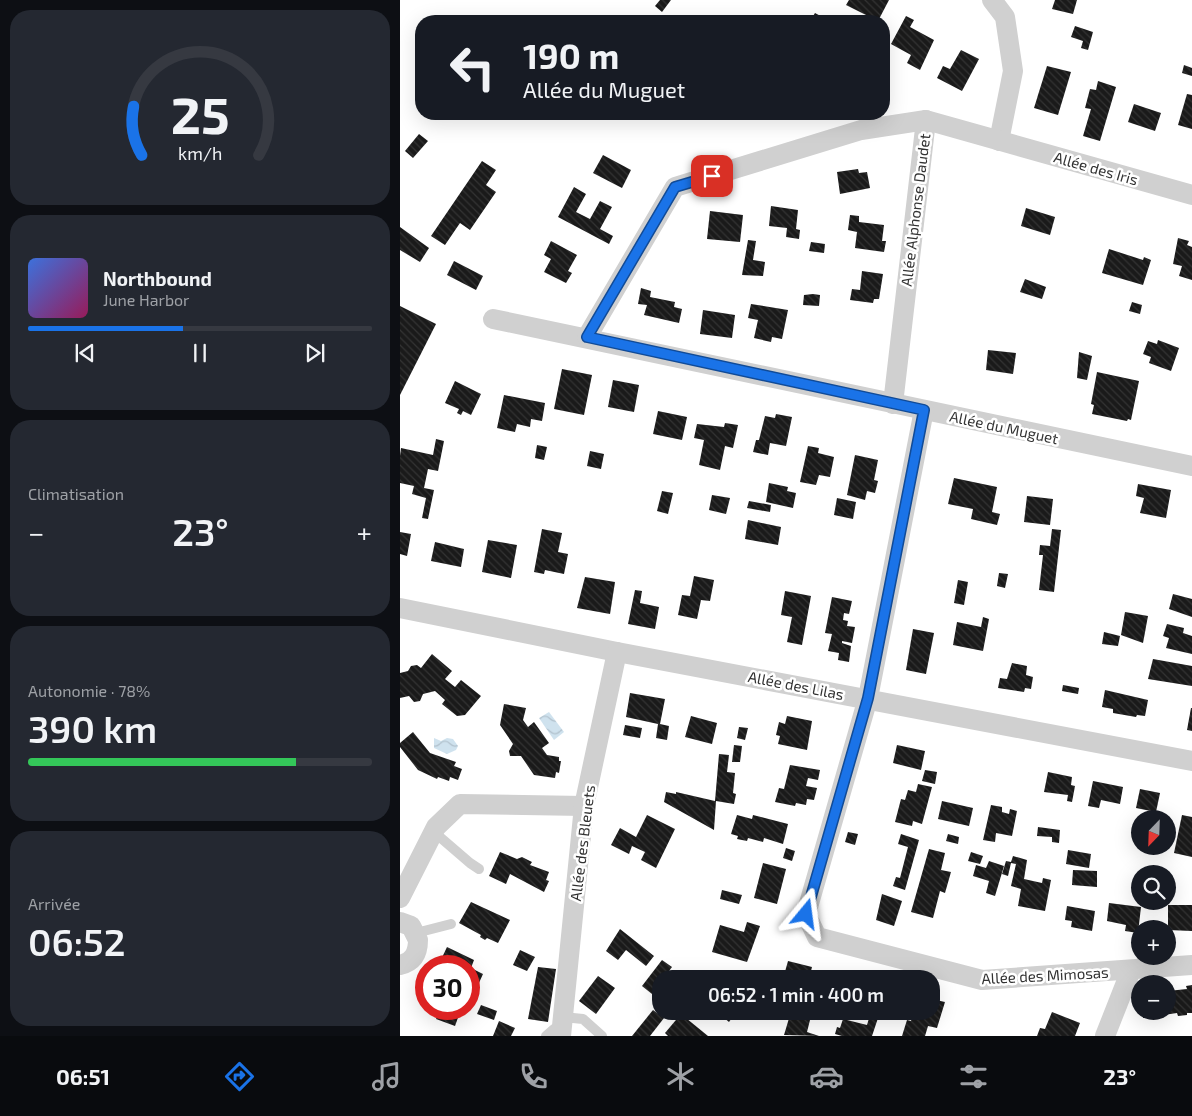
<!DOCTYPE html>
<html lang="fr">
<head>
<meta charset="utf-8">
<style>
	:root { --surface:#171b24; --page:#242831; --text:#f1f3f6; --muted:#9ea1a6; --line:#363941; --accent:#1a73e8 }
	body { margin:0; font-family:"Exo 2",sans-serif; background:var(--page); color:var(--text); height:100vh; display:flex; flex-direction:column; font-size:19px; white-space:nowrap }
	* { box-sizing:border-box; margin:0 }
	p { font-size:16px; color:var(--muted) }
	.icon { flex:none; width:28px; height:28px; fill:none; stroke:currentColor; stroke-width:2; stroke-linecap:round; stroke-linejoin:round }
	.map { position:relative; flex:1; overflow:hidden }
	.panel { display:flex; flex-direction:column; gap:10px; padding:10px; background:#0d0f14; width:400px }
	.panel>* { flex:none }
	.top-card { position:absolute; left:15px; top:15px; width:475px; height:105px; border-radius:20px; box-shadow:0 5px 20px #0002; background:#171b24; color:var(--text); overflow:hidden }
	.needle { width:32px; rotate:203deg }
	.controls { position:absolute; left:731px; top:810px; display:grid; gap:10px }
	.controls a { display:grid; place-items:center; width:45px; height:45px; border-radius:50%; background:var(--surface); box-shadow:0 5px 20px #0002; font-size:25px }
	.speed { position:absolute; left:15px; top:955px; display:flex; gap:10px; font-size:25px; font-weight:700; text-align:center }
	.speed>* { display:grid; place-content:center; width:65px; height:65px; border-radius:50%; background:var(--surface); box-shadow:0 5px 20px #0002; line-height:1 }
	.speed .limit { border:8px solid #d22; background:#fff; color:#111 }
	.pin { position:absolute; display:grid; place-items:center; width:42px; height:42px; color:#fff; margin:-21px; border-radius:10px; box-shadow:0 2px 8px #0006 }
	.me { position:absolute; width:55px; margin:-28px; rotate:16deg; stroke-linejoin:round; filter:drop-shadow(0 0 4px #0008) }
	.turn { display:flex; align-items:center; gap:18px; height:105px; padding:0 25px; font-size:22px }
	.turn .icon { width:65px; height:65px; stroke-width:2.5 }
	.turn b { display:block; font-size:35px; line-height:42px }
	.big { font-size:38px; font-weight:600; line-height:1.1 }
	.panel .tile { flex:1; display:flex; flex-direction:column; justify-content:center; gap:8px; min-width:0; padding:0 18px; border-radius:20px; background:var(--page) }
	.panel .dial { align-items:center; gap:0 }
	.dial svg { height:130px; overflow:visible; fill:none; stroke:var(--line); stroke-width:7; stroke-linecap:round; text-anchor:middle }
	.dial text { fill:var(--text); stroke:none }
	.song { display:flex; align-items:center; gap:15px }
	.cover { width:60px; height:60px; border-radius:8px; background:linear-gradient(135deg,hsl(220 70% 55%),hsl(330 70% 35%)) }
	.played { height:5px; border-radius:2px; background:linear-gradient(90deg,var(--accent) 45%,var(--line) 45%) }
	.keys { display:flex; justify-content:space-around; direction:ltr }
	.heat { display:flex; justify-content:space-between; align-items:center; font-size:28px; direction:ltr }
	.charge { height:8px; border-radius:4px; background:linear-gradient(90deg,#34c759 78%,var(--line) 0) }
	.trip { position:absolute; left:252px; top:970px; width:288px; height:50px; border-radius:20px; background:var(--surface); box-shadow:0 5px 20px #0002; font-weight:600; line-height:50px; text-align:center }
	.dock { display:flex; height:80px; justify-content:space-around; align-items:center; background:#090b0e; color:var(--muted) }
	.dock .icon { width:35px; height:35px }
	.dock .on { color:var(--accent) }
	.dock b { font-size:22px; color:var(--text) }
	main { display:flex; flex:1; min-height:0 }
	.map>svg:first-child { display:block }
	.water { fill:url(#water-waves) }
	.building { fill:url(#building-back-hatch) }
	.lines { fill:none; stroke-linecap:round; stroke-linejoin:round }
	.lane { stroke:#d0d0d0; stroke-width:10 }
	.street { stroke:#d0d0d0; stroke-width:20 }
	.route-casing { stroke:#114b97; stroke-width:12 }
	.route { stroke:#1a73e8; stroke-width:9 }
	.labels { text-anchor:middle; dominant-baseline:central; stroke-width:5; stroke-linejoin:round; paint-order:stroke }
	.street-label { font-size:15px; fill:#333; stroke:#fff }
</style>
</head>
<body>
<main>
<section class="panel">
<div class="tile dial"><svg viewBox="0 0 100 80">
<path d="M14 69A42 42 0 1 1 86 69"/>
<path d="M14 69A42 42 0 0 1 9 39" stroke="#1a73e8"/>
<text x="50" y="56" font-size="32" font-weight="700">25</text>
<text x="50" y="72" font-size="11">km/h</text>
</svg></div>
<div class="tile">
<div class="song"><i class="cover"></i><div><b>Northbound</b><p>June Harbor</p></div></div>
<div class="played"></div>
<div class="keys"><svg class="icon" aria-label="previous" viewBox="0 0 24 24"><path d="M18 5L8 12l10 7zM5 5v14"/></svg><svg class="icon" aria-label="pause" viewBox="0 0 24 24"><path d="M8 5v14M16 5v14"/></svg><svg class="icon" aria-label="next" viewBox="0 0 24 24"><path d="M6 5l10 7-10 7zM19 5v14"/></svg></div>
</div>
<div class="tile"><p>Climatisation</p>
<div class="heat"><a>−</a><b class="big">23°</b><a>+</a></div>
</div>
<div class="tile"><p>Autonomie · 78%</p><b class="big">390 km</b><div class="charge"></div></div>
<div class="tile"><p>Arrivée</p><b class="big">06:52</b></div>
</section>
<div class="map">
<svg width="792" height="1036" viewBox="0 0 792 1036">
	<defs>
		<pattern id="water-waves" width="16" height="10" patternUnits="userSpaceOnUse" patternTransform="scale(1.25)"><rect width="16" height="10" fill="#cfe2ee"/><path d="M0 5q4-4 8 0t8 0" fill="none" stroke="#b2c2cd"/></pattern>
		<pattern id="building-back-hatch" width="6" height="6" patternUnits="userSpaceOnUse" patternTransform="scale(1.25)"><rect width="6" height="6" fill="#1a1a1a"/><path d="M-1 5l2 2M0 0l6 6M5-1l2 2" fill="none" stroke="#333"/></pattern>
	</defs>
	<rect width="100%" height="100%" fill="#fff"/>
	<g class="water">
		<polygon points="149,712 164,732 154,740 139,718"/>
		<polygon points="34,738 41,741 47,738 53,739 58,746 56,750 47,754 34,748"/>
	</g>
	<g class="building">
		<polygon points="260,0 271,0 262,12 255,6"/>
		<polygon points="449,0 489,0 478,21 446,5"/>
		<polygon points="655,0 677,0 673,14 652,9"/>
		<polygon points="415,13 426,19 424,21 410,21"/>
		<polygon points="506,16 514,20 510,27 534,40 520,70 507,63 511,55 491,44"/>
		<polygon points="675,26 693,32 688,50 681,48 683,41 671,37"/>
		<polygon points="561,50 579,59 562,91 537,78 543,66 550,69"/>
		<polygon points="784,65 792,68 792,76 782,73"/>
		<polygon points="647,66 671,72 658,115 634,108"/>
		<polygon points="698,81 716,87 700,141 683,136 691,109 685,108 690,89 696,90"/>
		<polygon points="787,94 792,95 792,129 778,125"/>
		<polygon points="734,104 761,113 755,131 728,122"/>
		<polygon points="402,114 423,114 404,120"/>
		<polygon points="19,134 28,141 13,158 5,151"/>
		<polygon points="203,155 231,170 222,188 193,173"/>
		<polygon points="82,161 96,170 86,185 96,192 70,230 60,223 45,245 31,236"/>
		<polygon points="458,169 459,173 467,172 470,188 440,194 437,172"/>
		<polygon points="174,187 186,194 176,212 190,219 200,201 212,207 200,229 213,236 209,244 158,217"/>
		<polygon points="371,206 398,210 396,229 400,230 399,239 386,237 387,228 369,226"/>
		<polygon points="626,208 655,217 650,235 621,226"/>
		<polygon points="310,211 343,215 340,242 307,239"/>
		<polygon points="450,215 459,216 459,222 484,225 482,241 486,241 484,252 455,248 457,232 448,230"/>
		<polygon points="0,227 29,248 20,262 0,250"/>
		<polygon points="778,238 789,241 787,245 792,247 792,280 779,276 782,266 773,264"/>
		<polygon points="348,240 356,241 353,260 365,262 363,276 342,275"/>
		<polygon points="151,241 177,255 168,271 172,273 166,283 144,272 151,259 144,255"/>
		<polygon points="411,242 425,244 424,253 409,251"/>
		<polygon points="709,249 743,260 744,257 751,260 743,285 702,273"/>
		<polygon points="54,261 83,276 76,290 47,275"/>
		<polygon points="462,271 483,274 479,299 474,299 473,303 450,300 452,289 460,290"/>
		<polygon points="625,279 646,287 642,299 620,292"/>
		<polygon points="241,288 251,291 250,297 275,302 274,307 282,309 279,323 244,315 247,305 238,304"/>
		<polygon points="413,294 420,295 419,306 403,305 404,295"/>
		<polygon points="732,302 742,305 740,314 729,311"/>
		<polygon points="351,304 388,310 382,339 372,337 371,342 354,338 358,320 348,318"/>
		<polygon points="0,306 36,324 0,395"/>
		<polygon points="303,310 335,315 332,338 300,334"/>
		<polygon points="758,340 779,348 771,371 749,363 751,357 743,354 748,341 757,344"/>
		<polygon points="588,350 616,353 613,374 586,370"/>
		<polygon points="679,352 692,356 687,380 677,378"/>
		<polygon points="162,369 192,375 184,415 154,409"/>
		<polygon points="697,372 739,381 731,420 728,419 727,421 692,414 694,405 691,404"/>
		<polygon points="213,380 239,385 234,412 208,407"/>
		<polygon points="55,381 81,394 71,415 63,411 61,415 57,413 59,409 45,403"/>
		<polygon points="104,395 145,403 142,421 131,419 130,427 117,424 115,432 97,428"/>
		<polygon points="258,411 287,417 282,440 253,434"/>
		<polygon points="376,414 392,417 386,446 370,443 368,455 353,452 356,440 359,440 365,416 375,418"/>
		<polygon points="325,423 338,425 333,448 325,446 320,470 299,465 304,440 294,438 297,424 324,427"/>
		<polygon points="36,439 44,441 38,471 28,469 24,488 34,490 28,519 22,518 26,498 12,494 14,486 0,483 0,456 1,448 33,455"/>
		<polygon points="137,445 147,447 144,460 135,458"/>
		<polygon points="408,446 419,448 418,453 434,457 430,477 419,475 416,485 400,482"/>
		<polygon points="190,451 204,454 201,469 187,466"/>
		<polygon points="455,455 478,460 474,480 478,481 475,493 467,491 465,500 447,495"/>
		<polygon points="554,478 597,487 592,512 600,514 597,525 571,519 573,509 548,504"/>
		<polygon points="369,483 388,487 387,491 396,493 393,508 366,502"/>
		<polygon points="738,484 771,490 766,518 740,513 744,498 736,496"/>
		<polygon points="262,491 273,493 268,514 257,511"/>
		<polygon points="312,495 330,498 326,514 309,510"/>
		<polygon points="627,496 653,499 650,525 624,522"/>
		<polygon points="437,498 456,502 453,519 434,515"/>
		<polygon points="349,501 371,505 370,512 347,508"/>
		<polygon points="348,520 381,527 378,545 345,539"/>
		<polygon points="142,529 162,533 158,552 168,554 164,574 145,570 144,574 134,572"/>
		<polygon points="652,529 661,530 654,592 639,590 643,555 639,555 640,545 650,546"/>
		<polygon points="0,532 11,534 7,556 0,554"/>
		<polygon points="88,540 117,545 111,578 82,572"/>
		<polygon points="35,542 64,549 61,567 31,561"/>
		<polygon points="599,573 608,574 605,588 597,586"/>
		<polygon points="294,576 314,580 310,601 301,600 297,619 278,615 282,595 290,596"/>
		<polygon points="185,577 215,582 210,614 177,608"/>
		<polygon points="558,580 568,582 564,605 554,603"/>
		<polygon points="235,590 242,591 240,603 259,607 255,629 228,624"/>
		<polygon points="385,591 411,596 402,645 387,642 392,617 381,615"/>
		<polygon points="773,594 792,599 792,617 769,609"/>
		<polygon points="432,597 452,601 449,614 444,613 443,620 448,621 447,626 455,627 452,643 442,641 442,643 451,646 449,662 438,660 439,653 428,651 432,634 425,633"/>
		<polygon points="725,612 748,616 743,643 721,635"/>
		<polygon points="583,617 589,619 583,651 553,645 557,622 581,627"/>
		<polygon points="767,624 784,628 783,633 792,636 792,654 766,648 769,638 763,636"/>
		<polygon points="513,629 534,633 526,674 506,670"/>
		<polygon points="704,632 720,636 718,646 702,644"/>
		<polygon points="32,654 52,671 45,679 55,687 61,680 81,696 65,715 57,716 42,704 45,700 35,691 23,694 20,701 14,702 9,696 0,698 0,673 8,671 11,666 17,665 21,668"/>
		<polygon points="753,659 792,666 792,686 748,679"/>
		<polygon points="612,663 627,666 626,675 633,677 631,689 625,688 624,692 598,688 600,678 607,679"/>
		<polygon points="663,685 679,688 678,694 662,691"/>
		<polygon points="705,690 748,700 745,716 737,715 736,717 713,713 713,709 702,707"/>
		<polygon points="230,693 265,699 260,724 269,726 267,740 256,738 258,724 226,717"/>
		<polygon points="104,704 126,708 123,720 128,727 134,722 149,743 142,748 147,755 159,757 159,761 161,761 159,773 156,772 155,778 134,775 121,756 110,756 109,751 113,744 100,725"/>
		<polygon points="791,708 792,708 792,731 787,730"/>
		<polygon points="291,716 317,723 312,744 285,737"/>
		<polygon points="387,716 412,721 407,750 378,744 380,736 376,735 379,722 385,724"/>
		<polygon points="225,725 242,728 240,738 223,735"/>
		<polygon points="339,727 348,728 345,740 337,738"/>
		<polygon points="13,732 30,753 56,762 54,766 62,769 58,780 50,777 49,781 38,777 37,779 18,770 0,747 0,743"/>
		<polygon points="334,745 342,746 340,762 332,762"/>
		<polygon points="497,745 525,751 521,770 493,763"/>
		<polygon points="319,754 329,755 327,772 335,773 333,793 336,794 334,804 316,801 314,830 264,802 266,792 276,794 276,792 315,801"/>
		<polygon points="390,765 420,770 418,780 408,778 406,786 417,788 414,800 407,799 406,805 396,803 395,806 375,802 379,788 384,789"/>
		<polygon points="525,770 537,772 535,784 522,781"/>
		<polygon points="648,772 672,777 671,785 675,786 672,802 667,801 668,795 644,792"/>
		<polygon points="693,781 723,787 720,804 701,800 699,808 688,806"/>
		<polygon points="518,784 532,787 522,824 513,821 512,826 495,822 501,799 505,800 508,790 516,792"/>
		<polygon points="740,789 760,793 756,812 736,808"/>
		<polygon points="542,801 573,808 569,826 538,819"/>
		<polygon points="591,805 602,807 602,812 609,814 610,809 617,811 612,836 596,833 595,842 583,840"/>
		<polygon points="247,815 275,829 256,868 241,860 245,852 232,846 229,854 211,845 220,828 236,837"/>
		<polygon points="337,815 352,819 353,815 388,824 383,844 364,838 363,842 348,838 347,841 337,839 338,836 331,834"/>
		<polygon points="782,815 792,817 792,857 774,853"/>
		<polygon points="638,827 660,830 659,843 652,842 652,837 637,836"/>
		<polygon points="448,832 458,834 455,845 445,842"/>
		<polygon points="501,834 519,840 505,890 493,886 496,877 500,878 508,847 498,844"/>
		<polygon points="548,834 559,837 558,844 546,841"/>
		<polygon points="386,848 395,851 392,861 383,858"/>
		<polygon points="529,849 545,853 541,870 551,872 545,893 540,891 533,918 511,912"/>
		<polygon points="668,850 691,854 689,868 666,864"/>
		<polygon points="100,852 117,859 122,857 132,862 130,865 149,872 146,880 149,881 144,892 110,874 106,884 89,876"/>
		<polygon points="571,852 583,856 580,864 568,861"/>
		<polygon points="613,856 627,860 624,879 642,883 643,878 651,880 645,911 618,906 621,889 611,886 616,864 611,863 608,876 602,874 606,861 611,862"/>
		<polygon points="589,861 604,866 595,896 586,893 589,881 573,876 576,865 586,868"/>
		<polygon points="363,863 386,869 377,904 354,898"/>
		<polygon points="673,870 697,871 697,887 672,885"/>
		<polygon points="322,890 342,895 339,904 320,899"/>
		<polygon points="482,894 502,901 494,926 476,920"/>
		<polygon points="71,902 110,920 98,943 87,938 85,940 80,937 81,935 59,923"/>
		<polygon points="709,903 741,907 738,933 725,931 726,925 707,921"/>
		<polygon points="768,905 792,905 792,931 768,930"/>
		<polygon points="667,906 695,911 692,931 671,927 672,921 665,920"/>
		<polygon points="347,922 360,926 347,962 312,952 320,925 344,932"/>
		<polygon points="220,929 254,956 246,966 226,950 218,960 206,951"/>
		<polygon points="47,947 74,960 71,968 83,974 69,1005 69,966 38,966"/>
		<polygon points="120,950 135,957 127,971 113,965"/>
		<polygon points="262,960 272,967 252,994 242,986"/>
		<polygon points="388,961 412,967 409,979 383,979"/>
		<polygon points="138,967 156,969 148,1022 128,1019"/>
		<polygon points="198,976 215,988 196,1014 179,1001"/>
		<polygon points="792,985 792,1013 787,1013 787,1015 778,1016 777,1013 743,1018 743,1011 768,1011 768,991 787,989 786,986"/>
		<polygon points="536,1000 545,1002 537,1028 528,1026 525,1036 502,1036 507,1020 511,1021 513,1011 531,1011 531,1002 535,1003"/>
		<polygon points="81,1005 97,1011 94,1020 77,1014"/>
		<polygon points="40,1009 51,1009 60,1012 55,1026 36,1019"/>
		<polygon points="253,1010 264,1018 250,1036 232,1036"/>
		<polygon points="316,1011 337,1011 329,1022"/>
		<polygon points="652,1012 680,1023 675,1036 637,1036 640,1028 645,1029"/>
		<polygon points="281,1014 308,1036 268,1036 265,1033"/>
		<polygon points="390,1015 410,1020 407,1032 419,1036 384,1035"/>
		<polygon points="470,1015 478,1018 472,1036 442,1036 435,1034 437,1027 440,1028 443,1019 467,1025"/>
		<polygon points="99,1021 115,1028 111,1036 93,1036"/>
	</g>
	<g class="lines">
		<g class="lane">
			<polyline points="34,832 70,863 79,869"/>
			<polyline points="16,933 51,924"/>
			<polyline points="163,1017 183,1019 202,1036"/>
			<polyline points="146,1036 154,1029 162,1030"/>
		</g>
		<g class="street">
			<polyline points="592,0 605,17 613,71 599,141"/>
			<polyline points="526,120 792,195"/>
			<polyline points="93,319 792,466"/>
			<polyline points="187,337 275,187 461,130 526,120 493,404"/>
			<polyline points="524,410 468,698 406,914 417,937 582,980 792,965"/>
			<polyline points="0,608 217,652 792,761"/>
			<polyline points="0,898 36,827 60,804 184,806"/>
			<path d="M0 922 11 926 18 940C18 953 13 962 0 965"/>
			<polyline points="161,1036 184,806 217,652"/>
			<polyline points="705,1036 731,970"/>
		</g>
	</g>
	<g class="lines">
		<defs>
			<polyline id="route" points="312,176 275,187 187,337 524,410 468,698 406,914"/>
		</defs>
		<use href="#route" class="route-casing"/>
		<use href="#route" class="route"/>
	</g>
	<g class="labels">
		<g class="street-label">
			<text transform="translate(696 168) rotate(16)">Allée des Iris</text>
			<text transform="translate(515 210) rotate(-83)">Allée Alphonse Daudet</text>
			<text transform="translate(604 427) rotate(12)">Allée du Muguet</text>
			<text transform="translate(396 685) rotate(11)">Allée des Lilas</text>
			<text transform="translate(182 843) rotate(-83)">Allée des Bleuets</text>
			<text transform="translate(645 975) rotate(-3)">Allée des Mimosas</text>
		</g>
	</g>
</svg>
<div class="controls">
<a><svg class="needle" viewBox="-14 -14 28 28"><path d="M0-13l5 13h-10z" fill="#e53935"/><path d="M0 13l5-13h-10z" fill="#9ea1a6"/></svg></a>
<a><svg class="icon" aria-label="search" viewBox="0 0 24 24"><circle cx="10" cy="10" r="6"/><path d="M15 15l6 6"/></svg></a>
<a>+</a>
<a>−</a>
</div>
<div class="speed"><div class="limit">30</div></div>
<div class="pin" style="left:312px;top:176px;background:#d93025"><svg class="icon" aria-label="arrive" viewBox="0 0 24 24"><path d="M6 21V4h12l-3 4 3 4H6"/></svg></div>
<svg class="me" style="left:406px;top:914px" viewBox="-20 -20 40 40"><path d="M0-17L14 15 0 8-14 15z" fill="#1a73e8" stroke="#fff" stroke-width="4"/></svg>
<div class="trip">06:52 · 1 min · 400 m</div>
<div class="top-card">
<div class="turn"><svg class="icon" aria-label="left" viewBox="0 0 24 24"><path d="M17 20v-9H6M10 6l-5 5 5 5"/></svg><div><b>190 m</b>Allée du Muguet</div></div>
</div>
</div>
</main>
<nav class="dock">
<b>06:51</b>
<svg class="icon on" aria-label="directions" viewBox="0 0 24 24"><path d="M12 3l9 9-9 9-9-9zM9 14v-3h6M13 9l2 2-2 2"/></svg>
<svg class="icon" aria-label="music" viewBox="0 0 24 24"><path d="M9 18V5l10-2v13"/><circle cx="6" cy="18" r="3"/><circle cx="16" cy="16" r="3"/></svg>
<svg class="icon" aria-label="phone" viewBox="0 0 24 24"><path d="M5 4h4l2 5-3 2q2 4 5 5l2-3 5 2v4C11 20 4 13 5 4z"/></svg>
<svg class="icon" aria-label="climate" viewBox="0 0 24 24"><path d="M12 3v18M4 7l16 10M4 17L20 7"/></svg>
<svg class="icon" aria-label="car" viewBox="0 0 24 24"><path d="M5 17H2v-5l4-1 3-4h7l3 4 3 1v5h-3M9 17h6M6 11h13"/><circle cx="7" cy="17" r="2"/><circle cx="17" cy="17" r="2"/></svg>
<svg class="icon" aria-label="filters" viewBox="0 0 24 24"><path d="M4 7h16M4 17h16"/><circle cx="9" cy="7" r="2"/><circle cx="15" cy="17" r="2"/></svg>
<b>23°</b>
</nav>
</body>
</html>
